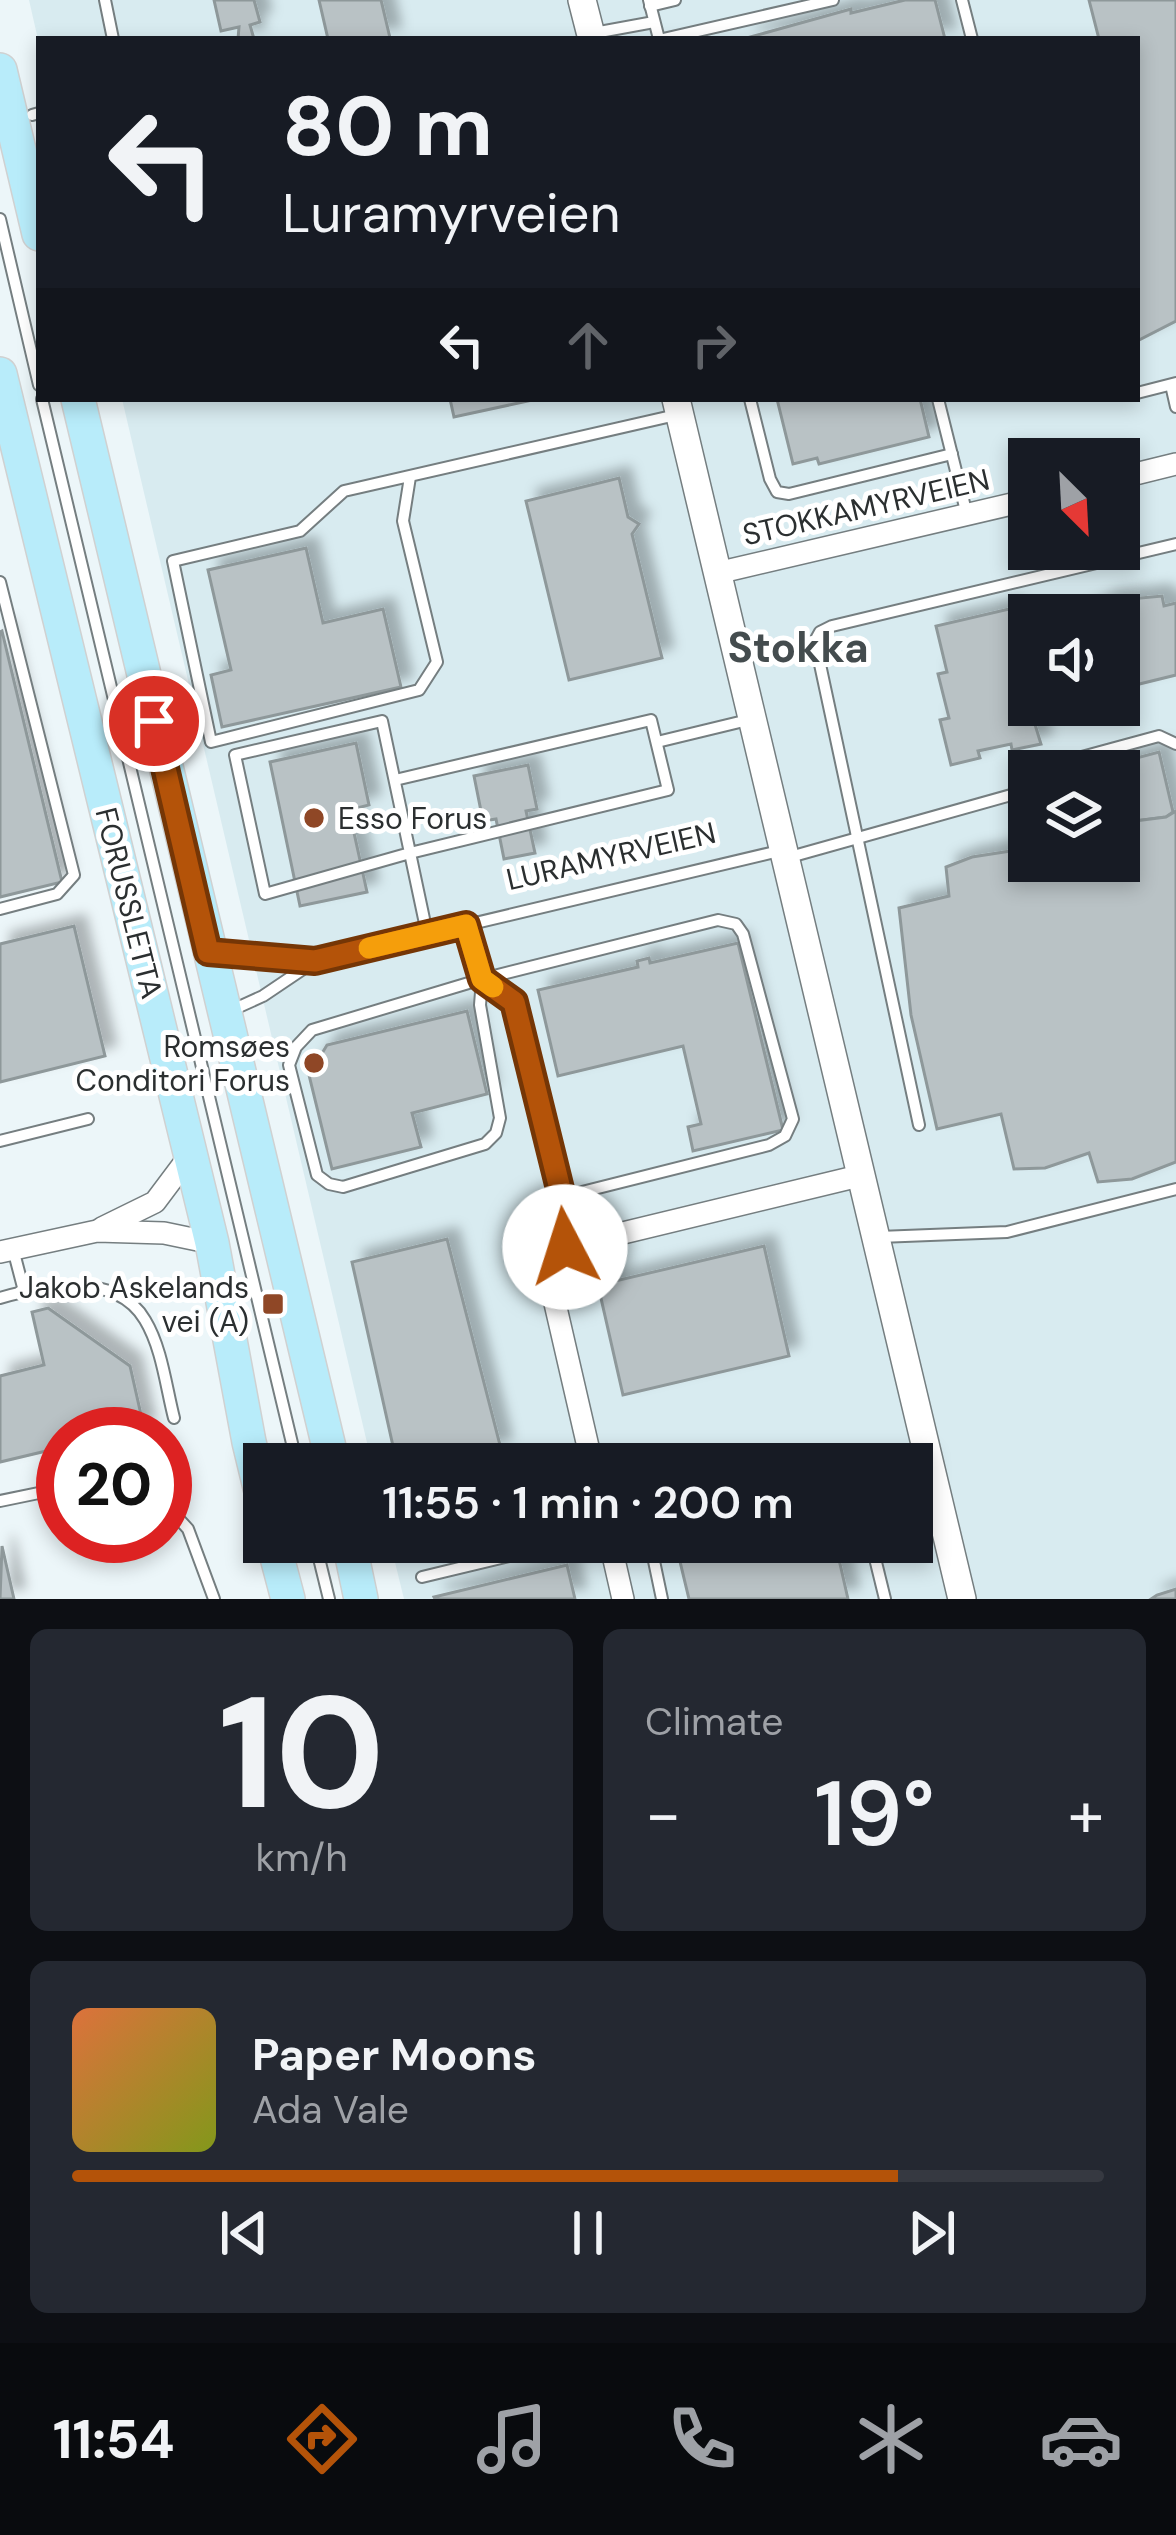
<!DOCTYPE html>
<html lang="en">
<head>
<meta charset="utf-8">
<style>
	:root { --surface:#171b24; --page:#242831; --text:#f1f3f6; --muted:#9ea1a6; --line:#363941; --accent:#b45309 }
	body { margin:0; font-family:"DM Sans",sans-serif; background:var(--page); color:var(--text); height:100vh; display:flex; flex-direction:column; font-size:45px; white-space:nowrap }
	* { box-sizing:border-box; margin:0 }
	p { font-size:39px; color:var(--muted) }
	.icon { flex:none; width:66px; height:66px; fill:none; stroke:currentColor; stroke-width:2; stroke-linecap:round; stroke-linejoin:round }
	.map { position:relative; height:1599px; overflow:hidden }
	.panel { display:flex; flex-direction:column; gap:30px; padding:30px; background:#0d0f14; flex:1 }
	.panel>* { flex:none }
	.hud { position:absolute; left:36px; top:36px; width:1104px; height:366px; border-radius:0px; box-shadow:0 6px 18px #0003; background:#171b24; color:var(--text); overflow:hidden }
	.needle { width:78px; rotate:156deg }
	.fabs { position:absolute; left:1008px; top:438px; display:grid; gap:24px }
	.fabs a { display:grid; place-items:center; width:132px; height:132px; border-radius:0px; background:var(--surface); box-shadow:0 6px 18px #0003; font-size:60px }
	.speed { position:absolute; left:36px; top:1407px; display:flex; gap:24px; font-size:60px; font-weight:700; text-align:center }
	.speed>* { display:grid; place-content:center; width:156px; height:156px; border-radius:50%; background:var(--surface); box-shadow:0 6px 18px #0003; line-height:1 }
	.speed .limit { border:18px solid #d22; background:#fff; color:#111 }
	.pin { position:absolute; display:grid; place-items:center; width:102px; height:102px; color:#fff; margin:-51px; border:6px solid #fff; border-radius:50%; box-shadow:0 3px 12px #0007 }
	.me { position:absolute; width:132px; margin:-66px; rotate:355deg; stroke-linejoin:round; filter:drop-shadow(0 0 9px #0008) }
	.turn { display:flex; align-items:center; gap:42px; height:252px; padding:0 48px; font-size:54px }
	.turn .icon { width:156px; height:156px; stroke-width:2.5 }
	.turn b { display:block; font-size:84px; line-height:102px }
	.lanes { display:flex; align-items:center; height:114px; padding:0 48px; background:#0003; justify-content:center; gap:60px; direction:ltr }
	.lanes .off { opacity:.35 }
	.big { font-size:90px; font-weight:600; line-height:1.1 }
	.panel .tile { flex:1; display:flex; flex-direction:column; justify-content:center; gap:18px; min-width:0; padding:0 42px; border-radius:18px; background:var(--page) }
	.panel .dial { align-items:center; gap:0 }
	.dial b { font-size:156px; line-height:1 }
	.song { display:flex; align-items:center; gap:36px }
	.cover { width:144px; height:144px; border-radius:18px; background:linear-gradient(135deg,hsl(20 70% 55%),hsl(70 70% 35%)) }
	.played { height:12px; border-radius:6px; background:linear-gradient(90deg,var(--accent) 80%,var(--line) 80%) }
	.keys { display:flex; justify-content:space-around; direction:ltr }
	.heat { display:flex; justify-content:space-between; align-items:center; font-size:66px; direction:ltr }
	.panel .tiles { flex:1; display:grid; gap:30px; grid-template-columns:1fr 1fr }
	.tile:last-child { grid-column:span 2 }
	.trip { position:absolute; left:243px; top:1443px; width:690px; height:120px; border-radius:0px; background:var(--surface); box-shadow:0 6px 18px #0003; font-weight:600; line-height:120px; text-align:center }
	.tabs { display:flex; height:192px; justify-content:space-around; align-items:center; background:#090b0e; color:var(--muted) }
	.tabs .icon { width:84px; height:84px }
	.tabs .on { color:var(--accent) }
	.tabs b { font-size:54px; color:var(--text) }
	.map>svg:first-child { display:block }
	.built { fill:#d8ebf0; fill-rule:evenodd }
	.building { fill:#b9c2c5; stroke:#8e989a; stroke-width:3; filter:url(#shadow) }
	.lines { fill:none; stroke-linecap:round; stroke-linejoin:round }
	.service-casing { stroke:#757e80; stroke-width:14 }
	.minor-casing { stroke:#757e80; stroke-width:24 }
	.tertiary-casing { stroke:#757e80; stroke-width:30 }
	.primary-casing { stroke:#d0d1d1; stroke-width:36 }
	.service { stroke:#fff; stroke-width:10 }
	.minor { stroke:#fff; stroke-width:21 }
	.tertiary { stroke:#fff; stroke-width:27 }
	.primary { stroke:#b8ecfa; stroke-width:33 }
	.route-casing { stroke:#753606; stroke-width:30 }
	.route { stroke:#b45309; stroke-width:21 }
	.slow { stroke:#f59e0b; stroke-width:21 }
	.poi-dot { fill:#8f4726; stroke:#fff; stroke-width:4.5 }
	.labels { text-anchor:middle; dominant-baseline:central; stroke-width:10; stroke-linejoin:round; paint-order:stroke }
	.street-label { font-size:30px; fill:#2b2f30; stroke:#fff }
	.poi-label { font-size:30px; fill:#2b2f30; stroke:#fff; text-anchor:end }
	.district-label { font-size:42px; font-weight:bold; fill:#444c4e; stroke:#fff }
</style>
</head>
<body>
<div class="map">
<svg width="1176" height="1599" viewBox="0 0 1176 1599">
	<defs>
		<filter id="shadow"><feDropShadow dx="11" dy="-11" stdDeviation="6" flood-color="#0004"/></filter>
	</defs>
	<rect width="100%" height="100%" fill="#ecf6f9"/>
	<path class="built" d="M29 0H1176V1599H404L390 1542H912V1464H372L122 399H1137V39H39V44ZM1029 459H1119V549H1029ZM1029 615H1119V705H1029ZM1029 771H1119V861H1029Z"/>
	<g class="building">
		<polygon points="214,0 254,0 260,22 250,25 254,39 238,39 239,27 221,31"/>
		<polygon points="319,0 381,0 390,38 328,39"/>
		<polygon points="905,0 935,0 945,39 743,39 851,9 851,13"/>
		<polygon points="1089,0 1176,0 1176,321 1137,341 1137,39 1099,39"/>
		<polygon points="450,399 537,399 454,417"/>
		<polygon points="777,399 920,399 929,437 819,464 817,458 793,464"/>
		<polygon points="619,478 628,517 639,524 632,534 662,658 569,680 526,501"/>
		<polygon points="306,548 323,623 383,609 401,687 222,727 211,675 231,670 208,570"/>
		<polygon points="1162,596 1164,606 1176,603 1176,675 1119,689 1119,615 1079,615 1108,601"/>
		<polygon points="1009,609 1023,665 1029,664 1029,705 1041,744 1012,750 1011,744 978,751 980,758 951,765 940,720 949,718 938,674 947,672 936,626"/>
		<polygon points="2,631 62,882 0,897 0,632"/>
		<polygon points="356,743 369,805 349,810 367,892 300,906 270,762"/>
		<polygon points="1159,752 1173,812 1166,817 1119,823 1119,771 1087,771"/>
		<polygon points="528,765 537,809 526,811 535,853 504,859 496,819 483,821 474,776"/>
		<polygon points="1176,811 1176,1162 1132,1179 1098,1182 1089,1153 1045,1168 1014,1169 1001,1114 937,1129 911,1015 899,908 949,896 946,867 972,857 1017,850 1010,822 1026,814 1029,813 1029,861 1119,861 1119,823 1166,817"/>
		<polygon points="74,926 105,1056 0,1082 0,944"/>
		<polygon points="738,943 783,1130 693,1151 688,1127 701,1124 683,1046 558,1076 538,990 638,967 637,961 649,958 650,963"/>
		<polygon points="467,1011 487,1094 412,1113 421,1147 332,1169 309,1075 327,1045"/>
		<polygon points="447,1239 501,1449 441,1464 397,1464 352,1262"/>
		<polygon points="764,1246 789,1356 623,1395 598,1285"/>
		<polygon points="48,1308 130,1366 144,1428 120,1434 63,1434 63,1447 0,1462 0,1376 44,1365 32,1312"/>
		<polygon points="705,1542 835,1542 848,1599 689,1599 677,1549"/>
		<polygon points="2,1546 14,1599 0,1599"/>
		<polygon points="567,1565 575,1599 435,1599 434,1597"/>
		<polygon points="1176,1589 1176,1599 1151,1599 1157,1595"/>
	</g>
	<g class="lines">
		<defs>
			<g id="service">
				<polyline points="105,0 113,39"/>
				<polyline points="649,0 659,39"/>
				<polyline points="962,0 972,39"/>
				<polyline points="650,6 675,0"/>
				<polyline points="594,33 654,22"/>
				<polyline points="663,39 833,0"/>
				<polyline points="32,115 39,113"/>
				<polyline points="0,219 39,385"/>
				<polyline points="1171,385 1176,407"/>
				<polyline points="1137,393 1176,383"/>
				<polyline points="42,399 297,1464"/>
				<polyline points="750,399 770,479 777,492 789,494 952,454"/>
				<polyline points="938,399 967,515"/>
				<polyline points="410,477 403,521 437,662 419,690 211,742 173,561 300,531 344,491 676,415"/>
				<polyline points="0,582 74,875 57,894 0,909"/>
				<polyline points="657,742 748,720"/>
				<polyline points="1063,771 1078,758 1159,736 1176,744"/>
				<polyline points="395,780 651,720 668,790 410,853 265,894 235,755 382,721 427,933"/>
				<polyline points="790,857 1029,790"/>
				<polyline points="466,925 482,979 515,1002 562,1197 565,1247"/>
				<polyline points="217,953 315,961 779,851"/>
				<polyline points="482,979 480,1005 500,1118 496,1133 485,1144 343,1187 329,1184 317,1175 289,1065 296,1047 312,1030 482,979 718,920 736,924 743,934 793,1119 785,1136 769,1145 562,1197"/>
				<polyline points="230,1011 263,996 312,963"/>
				<polyline points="919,1125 815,641 820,632 832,626 1176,544"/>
				<polyline points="0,1141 88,1119"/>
				<polyline points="879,1237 1007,1232 1176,1189"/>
				<polyline points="13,1249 24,1291"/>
				<path d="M0 1298C45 1285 116 1271 145 1320 162 1348 166 1387 174 1418"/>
				<polyline points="0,1501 63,1488"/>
				<polyline points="165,1504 188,1529 214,1599"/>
				<polyline points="315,1542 329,1599"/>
				<polyline points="650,1542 662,1599"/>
				<polyline points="871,1542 885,1599"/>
				<polyline points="613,1556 649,1547"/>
				<polyline points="422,1577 567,1542"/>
			</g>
			<g id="minor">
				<polyline points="1119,478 1176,464"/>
				<polyline points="717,573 1029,500"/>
				<polyline points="102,1228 155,1202 191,1154"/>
				<polyline points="0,1252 97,1231 164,1233 212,1243"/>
				<polyline points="592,1464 551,1286 553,1256 565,1247 863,1175"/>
				<polyline points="610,1542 623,1599"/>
			</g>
			<g id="tertiary">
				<polyline points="582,0 592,39"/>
				<polyline points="676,399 962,1599"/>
			</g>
			<g id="primary">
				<polyline points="0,70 39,234"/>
				<polyline points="0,374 212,1243 249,1442 264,1504"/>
				<polyline points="78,399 333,1464"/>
				<polyline points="273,1542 288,1599"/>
				<polyline points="349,1542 361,1599"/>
			</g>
		</defs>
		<use href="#service" class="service-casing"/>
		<use href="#minor" class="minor-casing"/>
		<use href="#tertiary" class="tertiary-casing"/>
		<use href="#primary" class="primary-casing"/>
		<use href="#service" class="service"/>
		<use href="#minor" class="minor"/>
		<use href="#tertiary" class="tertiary"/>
		<use href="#primary" class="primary"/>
	</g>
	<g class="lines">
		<defs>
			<polyline id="route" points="154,721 208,952 315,961 466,925 482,979 514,1002 562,1197 565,1247"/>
		</defs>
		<use href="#route" class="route-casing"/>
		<use href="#route" class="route"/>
		<polyline class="slow" points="369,948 466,925 482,979 493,987"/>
	</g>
	<g class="poi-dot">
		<circle cx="314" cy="818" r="12"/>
		<circle cx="314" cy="1063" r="12"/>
		<rect x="261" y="1292" width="24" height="24" rx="6"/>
	</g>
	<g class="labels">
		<g class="street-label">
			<text transform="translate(866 507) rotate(-13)">STOKKAMYRVEIEN</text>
			<text transform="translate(611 856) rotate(-13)">LURAMYRVEIEN</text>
			<text transform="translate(129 903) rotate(76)">FORUSSLETTA</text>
		</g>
		<g class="poi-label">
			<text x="338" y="818" text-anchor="start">Esso Forus</text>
			<text x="290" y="1046">Romsøes<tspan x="290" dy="34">Conditori Forus</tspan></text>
			<text x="249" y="1287">Jakob Askelands<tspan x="249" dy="34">vei (A)</tspan></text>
		</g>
		<g class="district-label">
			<text x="798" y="647">Stokka</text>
		</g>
	</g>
</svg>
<div class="fabs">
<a><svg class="needle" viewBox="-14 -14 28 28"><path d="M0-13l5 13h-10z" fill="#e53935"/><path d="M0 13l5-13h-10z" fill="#9ea1a6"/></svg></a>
<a><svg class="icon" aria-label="sound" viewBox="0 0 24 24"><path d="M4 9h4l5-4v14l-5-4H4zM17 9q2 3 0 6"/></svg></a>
<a><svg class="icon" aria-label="layers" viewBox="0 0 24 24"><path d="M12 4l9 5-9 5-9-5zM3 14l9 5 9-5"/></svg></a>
</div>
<div class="speed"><div class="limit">20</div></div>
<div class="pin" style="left:154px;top:721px;background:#d93025"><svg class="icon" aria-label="arrive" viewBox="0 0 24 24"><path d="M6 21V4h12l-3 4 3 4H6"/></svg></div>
<svg class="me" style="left:565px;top:1247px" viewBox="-20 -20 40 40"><circle r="19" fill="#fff"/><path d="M0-13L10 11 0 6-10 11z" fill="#b45309"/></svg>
<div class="trip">11:55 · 1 min · 200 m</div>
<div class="hud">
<div class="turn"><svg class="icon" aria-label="left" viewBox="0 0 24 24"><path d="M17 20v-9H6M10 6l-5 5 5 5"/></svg><div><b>80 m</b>Luramyrveien</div></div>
<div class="lanes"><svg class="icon" aria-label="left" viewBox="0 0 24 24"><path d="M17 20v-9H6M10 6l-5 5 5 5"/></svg><svg class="icon off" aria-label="ahead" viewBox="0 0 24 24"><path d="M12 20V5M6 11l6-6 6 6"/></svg><svg class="icon off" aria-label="right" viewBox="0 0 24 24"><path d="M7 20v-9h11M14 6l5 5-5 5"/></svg></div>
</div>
</div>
<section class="panel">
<div class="tiles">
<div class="tile dial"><b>10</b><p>km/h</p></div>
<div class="tile"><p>Climate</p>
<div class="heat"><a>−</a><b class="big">19°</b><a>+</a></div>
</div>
<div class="tile">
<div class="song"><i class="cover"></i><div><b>Paper Moons</b><p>Ada Vale</p></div></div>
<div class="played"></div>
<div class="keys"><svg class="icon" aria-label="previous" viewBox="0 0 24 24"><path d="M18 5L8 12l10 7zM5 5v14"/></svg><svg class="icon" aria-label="pause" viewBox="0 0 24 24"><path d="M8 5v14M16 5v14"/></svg><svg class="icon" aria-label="next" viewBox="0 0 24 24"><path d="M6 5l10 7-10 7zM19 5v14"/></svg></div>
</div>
</div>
</section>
<nav class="tabs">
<b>11:54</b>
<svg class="icon on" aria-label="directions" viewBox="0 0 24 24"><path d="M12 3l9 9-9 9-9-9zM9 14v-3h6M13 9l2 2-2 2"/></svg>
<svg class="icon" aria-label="music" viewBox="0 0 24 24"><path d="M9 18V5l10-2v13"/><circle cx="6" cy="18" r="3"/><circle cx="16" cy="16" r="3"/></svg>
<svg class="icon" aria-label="phone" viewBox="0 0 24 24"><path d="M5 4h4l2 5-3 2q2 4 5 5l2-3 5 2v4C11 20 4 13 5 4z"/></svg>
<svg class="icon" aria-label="climate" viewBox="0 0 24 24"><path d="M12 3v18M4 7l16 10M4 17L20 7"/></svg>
<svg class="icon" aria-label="car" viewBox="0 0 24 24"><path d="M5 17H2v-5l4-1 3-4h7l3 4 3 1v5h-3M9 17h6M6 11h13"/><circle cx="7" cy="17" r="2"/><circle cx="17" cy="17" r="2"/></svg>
</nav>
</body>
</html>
